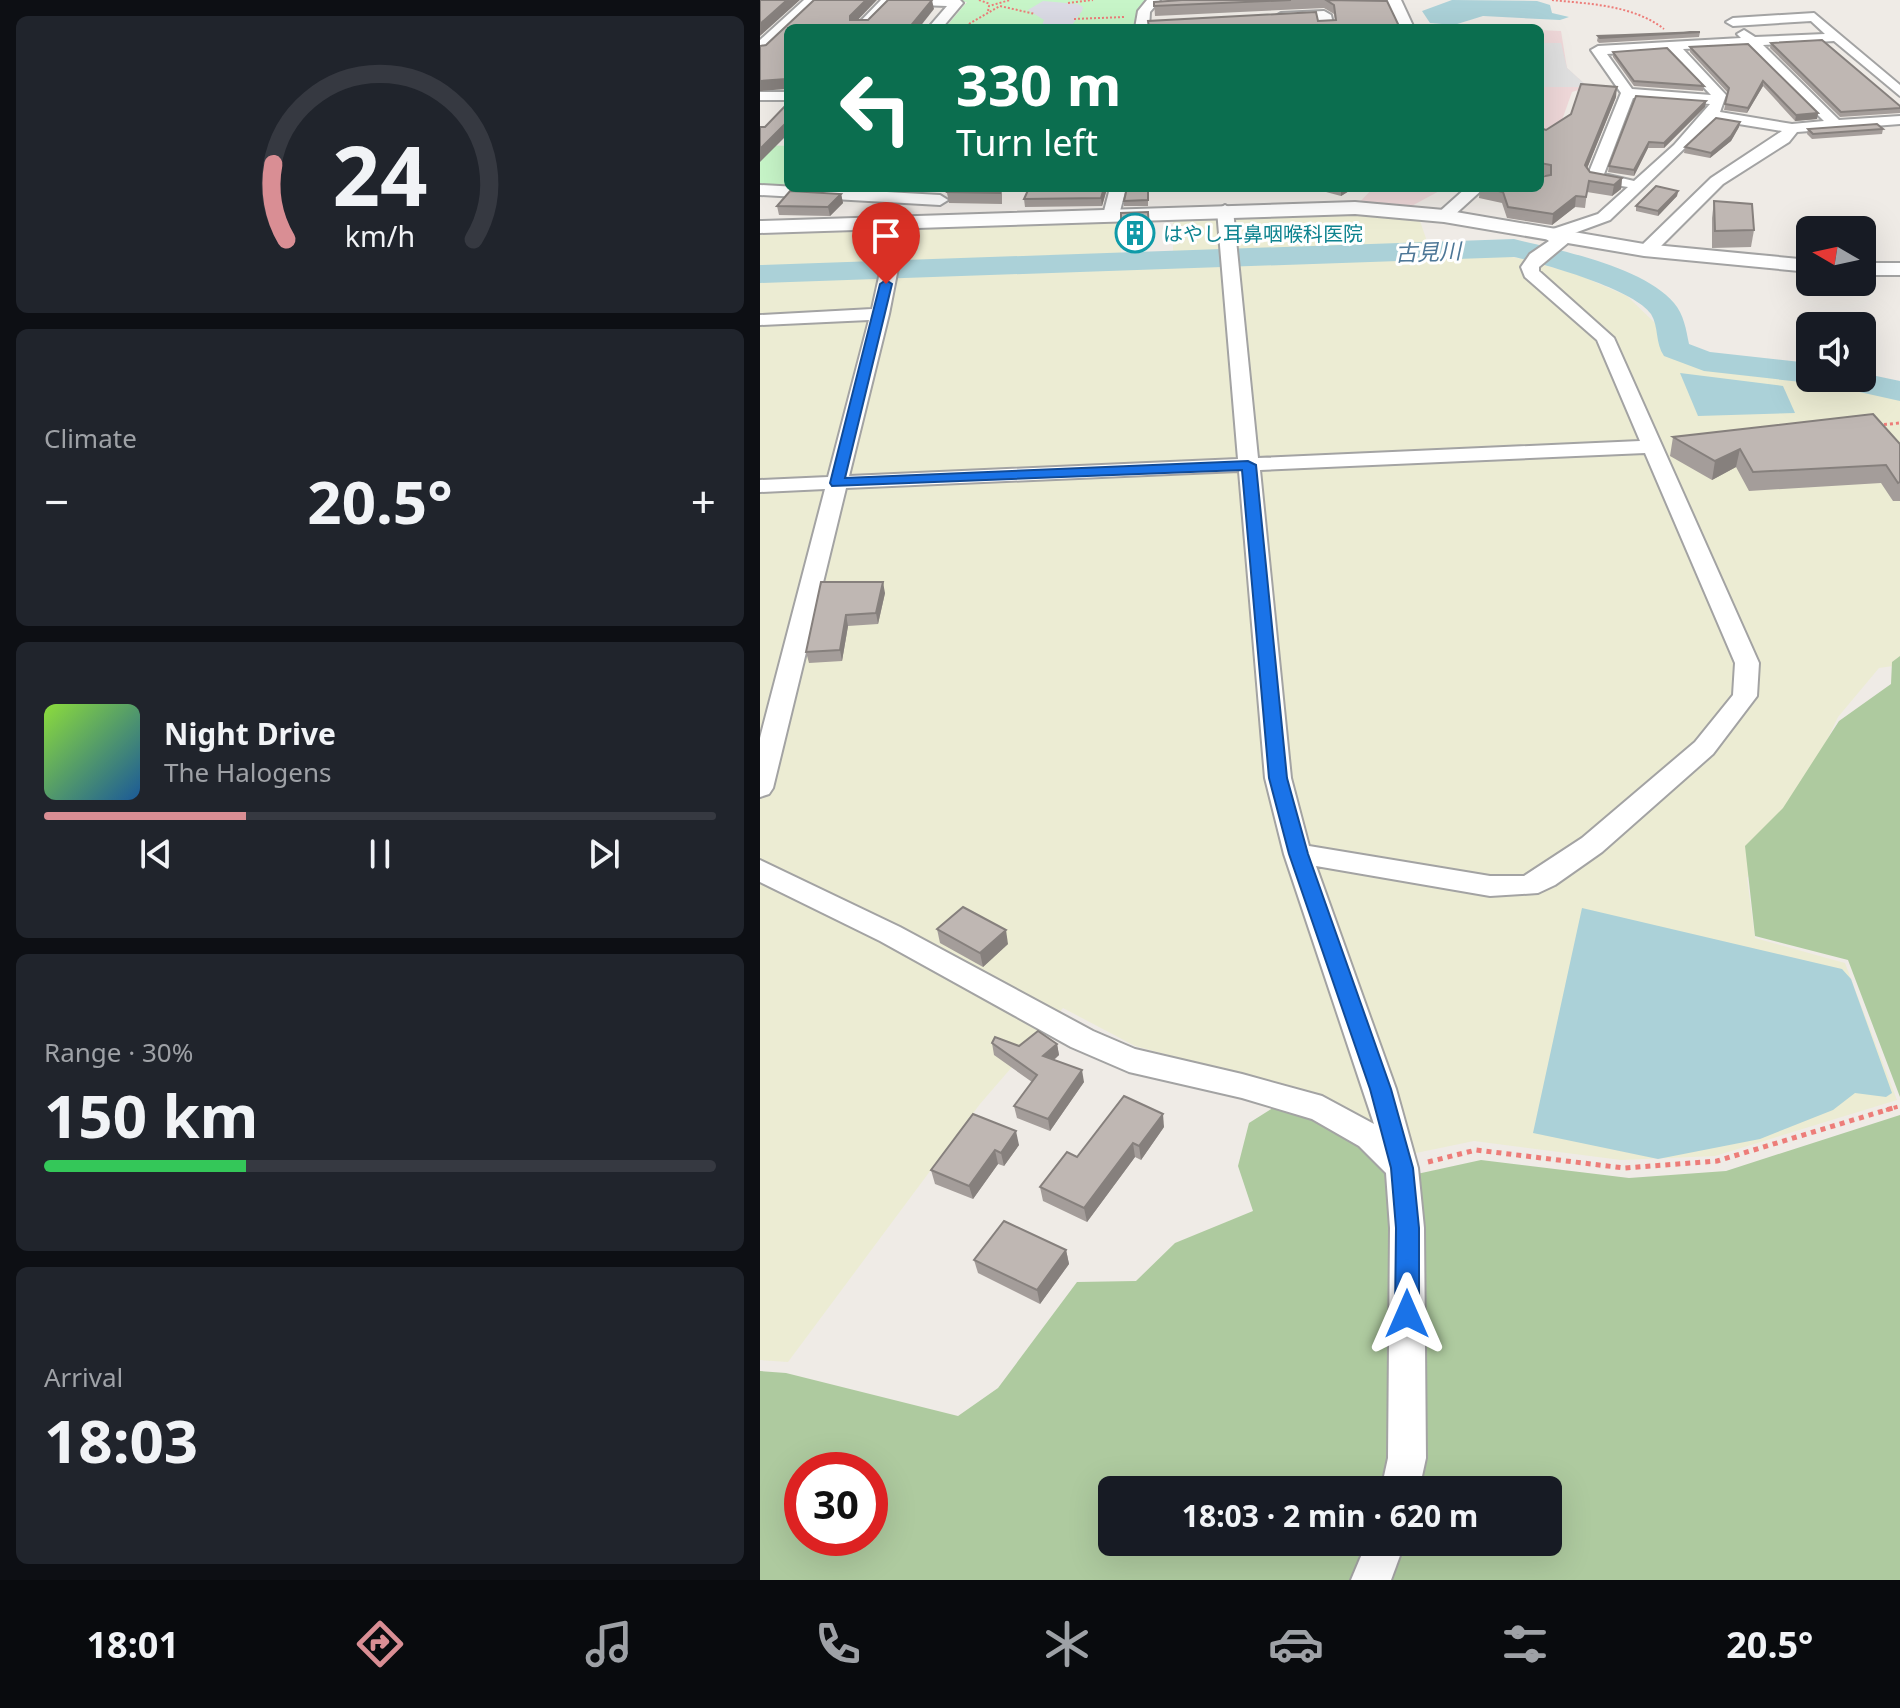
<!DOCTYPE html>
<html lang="en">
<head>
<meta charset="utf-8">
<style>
	:root { --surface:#171b24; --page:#20242c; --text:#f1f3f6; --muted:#9ea1a6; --line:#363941; --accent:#d98e94 }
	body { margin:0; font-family:"Noto Sans","Noto Sans JP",sans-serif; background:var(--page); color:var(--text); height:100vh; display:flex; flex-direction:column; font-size:30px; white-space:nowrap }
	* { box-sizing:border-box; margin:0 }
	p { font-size:26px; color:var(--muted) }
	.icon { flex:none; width:44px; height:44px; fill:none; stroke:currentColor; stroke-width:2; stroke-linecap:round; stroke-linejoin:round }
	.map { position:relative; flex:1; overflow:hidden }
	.panel { display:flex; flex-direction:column; gap:16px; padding:16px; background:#0d0f14; width:760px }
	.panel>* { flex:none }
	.guide { position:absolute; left:24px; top:24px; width:760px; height:168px; border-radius:12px; box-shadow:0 8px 32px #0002; background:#0b6e4f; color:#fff; overflow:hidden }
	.needle { width:52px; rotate:279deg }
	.controls { position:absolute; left:1036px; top:216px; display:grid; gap:16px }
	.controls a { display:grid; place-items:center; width:80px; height:80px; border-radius:12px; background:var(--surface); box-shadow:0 8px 32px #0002; font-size:40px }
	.speed { position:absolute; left:24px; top:1452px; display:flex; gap:16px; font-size:40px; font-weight:700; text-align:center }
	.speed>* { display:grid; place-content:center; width:104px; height:104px; border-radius:50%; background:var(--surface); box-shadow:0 8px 32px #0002; line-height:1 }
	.speed .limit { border:12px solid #d22; background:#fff; color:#111 }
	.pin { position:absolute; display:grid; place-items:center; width:68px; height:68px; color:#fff; margin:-82px -34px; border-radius:50% 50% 50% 0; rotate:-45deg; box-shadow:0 0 8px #0007 }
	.pin .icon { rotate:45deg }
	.me { position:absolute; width:88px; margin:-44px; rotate:0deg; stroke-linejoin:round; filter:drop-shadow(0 0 6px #0008) }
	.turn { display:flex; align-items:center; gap:28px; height:168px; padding:0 40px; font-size:36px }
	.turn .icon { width:104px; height:104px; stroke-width:2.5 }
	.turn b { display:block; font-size:56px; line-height:68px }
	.big { font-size:60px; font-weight:700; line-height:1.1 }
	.panel .card { flex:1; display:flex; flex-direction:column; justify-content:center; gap:12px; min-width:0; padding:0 28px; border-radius:12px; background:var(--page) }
	.panel .dial { align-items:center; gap:0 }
	.dial svg { height:208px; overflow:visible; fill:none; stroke:var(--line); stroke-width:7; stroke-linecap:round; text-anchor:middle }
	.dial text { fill:var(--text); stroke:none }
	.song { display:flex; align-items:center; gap:24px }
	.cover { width:96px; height:96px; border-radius:12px; background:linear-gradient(135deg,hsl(90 70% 55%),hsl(210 70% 35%)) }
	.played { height:8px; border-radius:4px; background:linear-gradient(90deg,var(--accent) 30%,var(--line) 30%) }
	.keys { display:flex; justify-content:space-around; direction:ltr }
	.heat { display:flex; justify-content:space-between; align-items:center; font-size:44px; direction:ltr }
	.charge { height:12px; border-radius:6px; background:linear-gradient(90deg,#34c759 30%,var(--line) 0) }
	.trip { position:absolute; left:338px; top:1476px; width:464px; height:80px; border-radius:12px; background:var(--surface); box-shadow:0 8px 32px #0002; font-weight:700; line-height:80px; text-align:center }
	.tabs { display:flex; height:128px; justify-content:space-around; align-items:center; background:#090b0e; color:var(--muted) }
	.tabs .icon { width:56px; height:56px }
	.tabs .on { color:var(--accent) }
	.tabs b { font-size:36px; color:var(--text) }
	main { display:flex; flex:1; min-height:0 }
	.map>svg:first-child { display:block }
	.commercial { fill:#eed7d8 }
	.farmland { fill:#ececd3 }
	.forest { fill:#aeca9f; fill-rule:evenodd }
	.park { fill:#c7f5c8 }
	.parking { fill:#dfdfdf }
	.plaza { fill:#dbdbe5 }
	.water { fill:#abd1d8 }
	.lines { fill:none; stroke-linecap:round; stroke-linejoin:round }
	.river { fill:#abd1d8; fill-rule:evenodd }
	.minor-casing { stroke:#a3a3a3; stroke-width:4 }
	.tertiary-casing { stroke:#a3a3a3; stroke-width:4 }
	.path-far3 { stroke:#ed7d79; stroke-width:2; stroke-dasharray:2 2; stroke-linecap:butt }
	.path-far2 { stroke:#ed7d79; stroke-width:3; stroke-dasharray:3 3; stroke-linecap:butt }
	.path-far1 { stroke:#ed7d79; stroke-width:4; stroke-dasharray:4 4; stroke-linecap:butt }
	.path { stroke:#ed7d79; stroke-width:5; stroke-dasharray:5 5; stroke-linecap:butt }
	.minor { fill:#fff; fill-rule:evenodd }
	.tertiary { fill:#fff; fill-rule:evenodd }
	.wall { fill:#a49d9a }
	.shaded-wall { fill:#86807d }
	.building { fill:#bfb7b3; stroke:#86807d; stroke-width:2 }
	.route { fill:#1a73e8; stroke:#114b97; stroke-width:2 }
	.labels { text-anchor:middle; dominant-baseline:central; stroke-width:6; stroke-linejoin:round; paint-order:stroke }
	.far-culture-label { font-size:20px; fill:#0d838f; stroke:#fff; text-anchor:start }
	.far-water-label { font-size:22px; font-style:italic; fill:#4d7797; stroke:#fff }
</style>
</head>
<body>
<main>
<section class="panel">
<div class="card dial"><svg viewBox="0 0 100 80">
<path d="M14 69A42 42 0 1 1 86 69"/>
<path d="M14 69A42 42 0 0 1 9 40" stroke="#d98e94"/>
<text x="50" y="56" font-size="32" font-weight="700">24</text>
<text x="50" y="72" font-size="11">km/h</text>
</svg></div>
<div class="card"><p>Climate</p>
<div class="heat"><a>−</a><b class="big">20.5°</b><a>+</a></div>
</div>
<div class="card">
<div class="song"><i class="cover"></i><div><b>Night Drive</b><p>The Halogens</p></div></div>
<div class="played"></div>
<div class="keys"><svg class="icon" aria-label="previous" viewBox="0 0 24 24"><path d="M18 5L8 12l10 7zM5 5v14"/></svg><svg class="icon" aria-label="pause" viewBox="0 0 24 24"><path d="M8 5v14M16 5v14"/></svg><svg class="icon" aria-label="next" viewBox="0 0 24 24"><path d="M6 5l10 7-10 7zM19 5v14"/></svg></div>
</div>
<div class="card"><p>Range · 30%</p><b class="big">150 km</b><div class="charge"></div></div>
<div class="card"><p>Arrival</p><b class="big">18:03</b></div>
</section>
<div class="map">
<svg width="1140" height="1580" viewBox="0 0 1140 1580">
	<rect width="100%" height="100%" fill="#efebe6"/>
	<g class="commercial">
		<polygon points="780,30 801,31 807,68 828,87 812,92 802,120 780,133"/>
		<polygon points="613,188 685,188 646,209 597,205"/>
	</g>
	<polygon class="farmland" points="603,213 659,218 672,256 741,255 763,259 819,275 867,296 895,323 911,350 941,364 1067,379 1140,393 1140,665 1119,668 1078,717 1042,793 987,878 995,938 1085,963 1137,1100 955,1156 861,1160 714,1141 656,1153 597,1117 545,1092 375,1046 303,1008 220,1104 28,1362 0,1360 0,235 360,222 361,254 413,252 413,220"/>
	<g class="forest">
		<polygon points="1140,656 1140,1097 1088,960 995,936 985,846 1023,808 1079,721 1131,684 1132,662"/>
		<path d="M516 1106C577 1120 593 1133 634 1179L721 1160 869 1178 966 1171 1140 1115V1580H0V1371L26 1373 198 1416 238 1388 317 1282 376 1281 415 1243 493 1211 478 1166 489 1123ZM42 1470H110V1538H42ZM352 1490H788V1542H352Z"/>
	</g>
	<g class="park">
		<polygon points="178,0 392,0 379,11 377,28 185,28 207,2"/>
		<polygon points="0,145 28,146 28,188 0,188"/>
	</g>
	<polygon class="parking" points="780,43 801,43 807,68 828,87 780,87"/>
	<polygon class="plaza" points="283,1 318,4 323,7 322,11 310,28 281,28 284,20 268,10"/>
	<g class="water">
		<polygon points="692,0 777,1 790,5 792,13 809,17 800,20 723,16 694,25 670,23 662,11"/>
		<polygon points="920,373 1023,386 1035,413 938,416"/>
		<polygon points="822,908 1082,969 1091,979 1132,1093 1126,1097 1095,1093 1073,1110 1000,1139 898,1159 773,1133"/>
	</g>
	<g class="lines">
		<g class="river">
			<path d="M754 239C799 250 884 267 914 303 924 315 926 329 929 344L950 352 1050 363V378H1063L1050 383 944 371 904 356C895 343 899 327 891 314 874 289 784 264 754 257L0 283V265Z"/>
			<polygon points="1102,373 1140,381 1140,401 1068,385 1063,378 1102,378"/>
		</g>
		<defs>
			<g id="minor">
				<polygon points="121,0 200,0 203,3 182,28 168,28 187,6 131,4 108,28 94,28"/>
				<polygon points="387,0 400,0 390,12 389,28 375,28 378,11"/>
				<polygon points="564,11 571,15 574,28 560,28 558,19 521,21 514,17 521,13"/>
				<path d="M1054 13 1140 85V96L1074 41 1003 45 1079 120 1140 116V124L1037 132 1029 142 963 184 893 254H881L879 250 881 246 951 178 1022 131 954 120 850 220 809 235V242L779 267V271L854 338 999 663 997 696 953 754 842 852 795 885 778 893 730 896 556 866 636 1089 658 1168 664 1228 666 1458 659 1490H621L628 1458 630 1228 626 1173 599 1146 552 1119 482 1098 369 1072 311 1047 120 941 0 882V860L140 927 333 1031 375 1049 482 1074 562 1096 614 1124 524 854 505 778 479 471 86 488 13 788 9 794 0 797V738L65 489 0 492V480L68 477 109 320 0 325V315L112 309 131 222 139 217 145 219 147 222 129 314 89 476 478 459 457 210 465 205 473 210 498 458 880 441 837 340 765 277 761 267 770 254 789 241 782 236 784 232 838 214 868 187 835 182 827 177 861 93 831 50 838 46 981 38 977 34 984 30 995 37 1065 34 1051 21 973 26 966 22 973 18ZM988 46 1064 121 1032 124 960 112 966 95 923 49ZM908 50 951 95 872 89 847 54ZM873 98 950 104 914 145 874 181 844 174ZM885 453 975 663 973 695 935 742 822 838 764 876H730L549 846 531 778 500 470Z"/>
				<rect x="0" y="92" width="28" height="8"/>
				<polygon points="0,185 180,195 188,200 180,205 0,195"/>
				<polygon points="350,188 366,188 359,215 351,220 343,215"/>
				<polygon points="706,188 724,188 690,219 678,219 676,216 678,213"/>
				<polygon points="607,1542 645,1542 631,1580 591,1580"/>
			</g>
			<g id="tertiary">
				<polygon points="44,0 61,0 32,28 28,28 28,32 6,53 0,54 0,40"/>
				<polygon points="625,0 641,0 654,28 638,28"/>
				<polygon points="595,202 684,210 884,244 1050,260 1050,272 884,256 684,222 595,214 0,233 0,221"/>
				<rect x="1102" y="263" width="38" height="12"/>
			</g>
		</defs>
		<use href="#minor" class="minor-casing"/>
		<use href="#tertiary" class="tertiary-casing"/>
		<g class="path-far3">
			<polyline points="219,0 230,4"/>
			<path d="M792 0C830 4 873 5 904 29"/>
			<polyline points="308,3 333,0"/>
			<polyline points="228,11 229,6 250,0"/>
			<polyline points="314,19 364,17"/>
			<polyline points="202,28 240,6 275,14"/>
		</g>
		<polyline class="path-far2" points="1118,425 1140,423"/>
		<polyline class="path-far1" points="1126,1110 1140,1106"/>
		<polyline class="path" points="668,1162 716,1150 864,1168 957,1161 1133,1108"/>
		<use href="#minor" class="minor"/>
		<use href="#tertiary" class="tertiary"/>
	</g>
	<g class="wall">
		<polygon points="422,0 621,0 639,26 639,28 389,28 575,20 574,14 564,8 395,16 394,2"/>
		<polygon points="940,32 939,37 839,43 837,41 838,36"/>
		<polygon points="1011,43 1140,106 1140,113 1080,117 1010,48"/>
		<polygon points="988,44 1058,113 1057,119 1035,121 1003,86 987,113 964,110 968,93 930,52 930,47"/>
		<polygon points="853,52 944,86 943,91 874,86 853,57"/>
		<polygon points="856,97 827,168 830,172 862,178 861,189 852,196 827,192 825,208 815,207 792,225 747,218 742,203 719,198 720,188 780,188 788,176 780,174 780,128 786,130"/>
		<polygon points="946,101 945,107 904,148 888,148 874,176 848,172 849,166"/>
		<polygon points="980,122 979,127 971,141 950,158 924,153 925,147"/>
		<polygon points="1048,129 1123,129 1122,134 1052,139 1047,134"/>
		<polygon points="186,188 242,188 242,204 189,203"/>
		<polygon points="269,188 347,188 342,206 265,207 264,199"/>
		<polygon points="388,188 388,206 364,206 364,201"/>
		<polygon points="551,188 594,188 581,196"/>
		<polygon points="918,191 917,196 898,216 876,211 876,206"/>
		<polygon points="81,194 83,203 70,216 19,215 17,206"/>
		<polygon points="954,201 994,230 991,247 952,248 952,218"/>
		<polygon points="388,212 390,243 362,244 361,233"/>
		<polygon points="913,437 1140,444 1140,501 1133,501 1121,483 989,491 976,467 952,480 910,456"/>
		<polygon points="61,582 125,593 118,624 88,626 82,661 49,663 46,652"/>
		<polygon points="177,929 248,944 223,967 180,943"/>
		<polygon points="232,1043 259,1046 297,1044 299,1055 294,1060 324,1082 290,1131 257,1118 254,1106 272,1082 234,1055"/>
		<polygon points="213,1114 259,1145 244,1166 238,1164 213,1199 175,1184 171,1170"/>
		<polygon points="404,1127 381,1160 375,1157 327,1222 283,1201 280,1187 317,1157"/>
		<polygon points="306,1250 309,1264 280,1304 218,1273 214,1260"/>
	</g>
	<g class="shaded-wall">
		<polygon points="27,0 40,0 0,36 0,24"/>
		<polygon points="106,0 117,0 92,26 90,16"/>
		<polygon points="172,0 174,9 159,28 149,28"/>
		<polygon points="26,79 28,89 0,91 0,81"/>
		<polygon points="1003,81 1003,86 987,113 988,108"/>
		<polygon points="857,87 856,97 824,176 825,165"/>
		<polygon points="946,101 945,107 904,148 904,143"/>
		<polygon points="1058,113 1057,119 1035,121 1036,115"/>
		<polygon points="28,121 28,134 0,162 0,149"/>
		<polygon points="980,122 979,127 971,141 950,158 951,153"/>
		<polygon points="889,142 888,148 874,176 874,170"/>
		<polygon points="862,178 861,189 852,196 854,185"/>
		<polygon points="344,188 347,189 342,206 341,198"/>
		<polygon points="581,188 594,188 581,196"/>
		<polygon points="918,191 917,196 898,216 898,211"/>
		<polygon points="81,194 83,203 70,216 68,207"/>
		<polygon points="816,196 815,207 792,225 793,214"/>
		<polygon points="980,449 976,467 952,480 955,461"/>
		<polygon points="123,582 125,593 118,624 116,613"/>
		<polygon points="86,615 88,626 82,661 80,650"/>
		<polygon points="246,930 248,944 223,967 220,953"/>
		<polygon points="297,1044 299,1055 285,1067 283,1056"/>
		<polygon points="322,1070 324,1082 290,1131 288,1119"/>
		<polygon points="403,1114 404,1127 381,1160 379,1146"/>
		<polygon points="256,1131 259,1145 244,1166 241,1153"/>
		<polygon points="373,1143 375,1157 327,1222 324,1208"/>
		<polygon points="235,1150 238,1164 213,1199 209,1186"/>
		<polygon points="306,1250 309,1264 280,1304 277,1290"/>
	</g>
	<g class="building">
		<polygon points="0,0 27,0 0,24"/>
		<polygon points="54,0 106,0 90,16 90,20 108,20 128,0 172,0 149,28 28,28 28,83 26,79 0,81 0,46 6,45"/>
		<polygon points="422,0 531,0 394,6 394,2"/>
		<polygon points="566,0 627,1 639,26 636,26 636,28 389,28 388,21 556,12 558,21 576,20 574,5"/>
		<polygon points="940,32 840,38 838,36 865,35"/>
		<polygon points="1062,40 1140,106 1140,108 1081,112 1011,43"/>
		<polygon points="988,44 1058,113 1036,115 1003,81 988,108 965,104 969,88 930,47"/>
		<polygon points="907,48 944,86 874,81 853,52"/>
		<polygon points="821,84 857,87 825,165 830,172 862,178 854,185 829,181 826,197 816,196 793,214 748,207 743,192 724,188 780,188 780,177 791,175 791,165 780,163 780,128 786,130 811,114"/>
		<polygon points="876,96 946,101 904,143 889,142 874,170 849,166"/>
		<polygon points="28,103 28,121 0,149 0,127 5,127"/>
		<polygon points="956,118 980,122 971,136 951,153 925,147"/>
		<polygon points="1117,124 1123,129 1053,134 1048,129"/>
		<polygon points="896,186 918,191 898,211 876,206"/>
		<polygon points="189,188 240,188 240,193 187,192"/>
		<polygon points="269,188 344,188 341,198 264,199"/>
		<polygon points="367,188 388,188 388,200 364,201"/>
		<polygon points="30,191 81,194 68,207 17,206"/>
		<polygon points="954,201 992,204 994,230 955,231"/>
		<polygon points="388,212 389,232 361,233 361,213"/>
		<polygon points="1113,414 1140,444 1140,482 1138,483 1126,465 993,472 980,449 955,461 913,437"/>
		<polygon points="61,582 123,582 116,613 86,615 80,650 46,652"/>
		<polygon points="203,907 246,930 220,953 177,929"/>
		<polygon points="278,1031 297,1044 283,1056 322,1070 288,1119 254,1106 277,1075 232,1043 235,1037 259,1046"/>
		<polygon points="364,1096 403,1114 379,1146 373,1143 324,1208 280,1187 307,1152 317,1157"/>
		<polygon points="213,1114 256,1131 241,1153 235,1150 209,1186 171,1170"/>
		<polygon points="244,1221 306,1250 277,1290 214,1260"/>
	</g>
	<polygon class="route" points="126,280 132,284 85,478 488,461 496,465 527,778 548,854 631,1089 653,1168 659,1228 659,1314 656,1322 647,1325 639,1322 635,1314 636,1228 631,1168 610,1089 529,854 509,778 482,470 72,486 70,483 120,284"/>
	<defs>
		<symbol id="building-ring" viewBox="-11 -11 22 22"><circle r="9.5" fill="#fff" stroke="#0f9aa8" stroke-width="1.5"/><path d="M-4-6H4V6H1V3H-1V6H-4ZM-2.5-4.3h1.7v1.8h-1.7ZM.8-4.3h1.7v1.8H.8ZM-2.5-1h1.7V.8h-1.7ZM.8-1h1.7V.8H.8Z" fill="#0f9aa8"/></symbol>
	</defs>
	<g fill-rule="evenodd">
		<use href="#building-ring" x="353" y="211" width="44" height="44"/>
	</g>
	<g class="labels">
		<g class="far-culture-label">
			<text x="403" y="233">はやし耳鼻咽喉科医院</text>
		</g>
		<g class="far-water-label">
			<text transform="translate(668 251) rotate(-2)">古見川</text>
		</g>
	</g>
</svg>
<div class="controls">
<a><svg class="needle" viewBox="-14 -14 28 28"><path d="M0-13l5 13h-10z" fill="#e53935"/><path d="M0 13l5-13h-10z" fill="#9ea1a6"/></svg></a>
<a><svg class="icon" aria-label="sound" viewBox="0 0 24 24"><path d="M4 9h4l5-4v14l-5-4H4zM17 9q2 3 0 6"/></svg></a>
</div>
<div class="speed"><div class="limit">30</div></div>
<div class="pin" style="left:126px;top:284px;background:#d93025"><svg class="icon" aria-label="arrive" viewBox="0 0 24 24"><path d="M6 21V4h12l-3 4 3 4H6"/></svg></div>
<svg class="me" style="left:647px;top:1314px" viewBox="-20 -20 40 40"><path d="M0-17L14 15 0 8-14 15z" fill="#1a73e8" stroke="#fff" stroke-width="4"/></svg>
<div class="trip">18:03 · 2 min · 620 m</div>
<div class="guide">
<div class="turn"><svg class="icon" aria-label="left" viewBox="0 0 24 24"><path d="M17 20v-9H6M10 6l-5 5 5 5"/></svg><div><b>330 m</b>Turn left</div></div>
</div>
</div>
</main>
<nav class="tabs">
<b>18:01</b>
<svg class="icon on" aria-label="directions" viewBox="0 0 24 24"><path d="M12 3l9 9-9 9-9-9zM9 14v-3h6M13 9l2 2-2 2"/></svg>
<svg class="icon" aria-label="music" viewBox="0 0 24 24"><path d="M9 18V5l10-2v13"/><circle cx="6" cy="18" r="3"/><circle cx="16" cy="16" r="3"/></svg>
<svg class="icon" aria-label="phone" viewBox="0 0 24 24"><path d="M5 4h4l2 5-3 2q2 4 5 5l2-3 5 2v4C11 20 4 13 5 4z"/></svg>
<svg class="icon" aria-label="climate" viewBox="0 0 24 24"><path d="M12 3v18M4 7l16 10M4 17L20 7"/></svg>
<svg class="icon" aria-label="car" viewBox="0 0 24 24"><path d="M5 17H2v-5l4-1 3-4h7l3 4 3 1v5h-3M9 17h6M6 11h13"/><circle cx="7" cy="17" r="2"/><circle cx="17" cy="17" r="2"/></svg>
<svg class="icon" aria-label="filters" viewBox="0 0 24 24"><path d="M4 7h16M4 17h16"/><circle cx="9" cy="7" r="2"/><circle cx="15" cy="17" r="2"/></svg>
<b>20.5°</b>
</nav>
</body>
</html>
